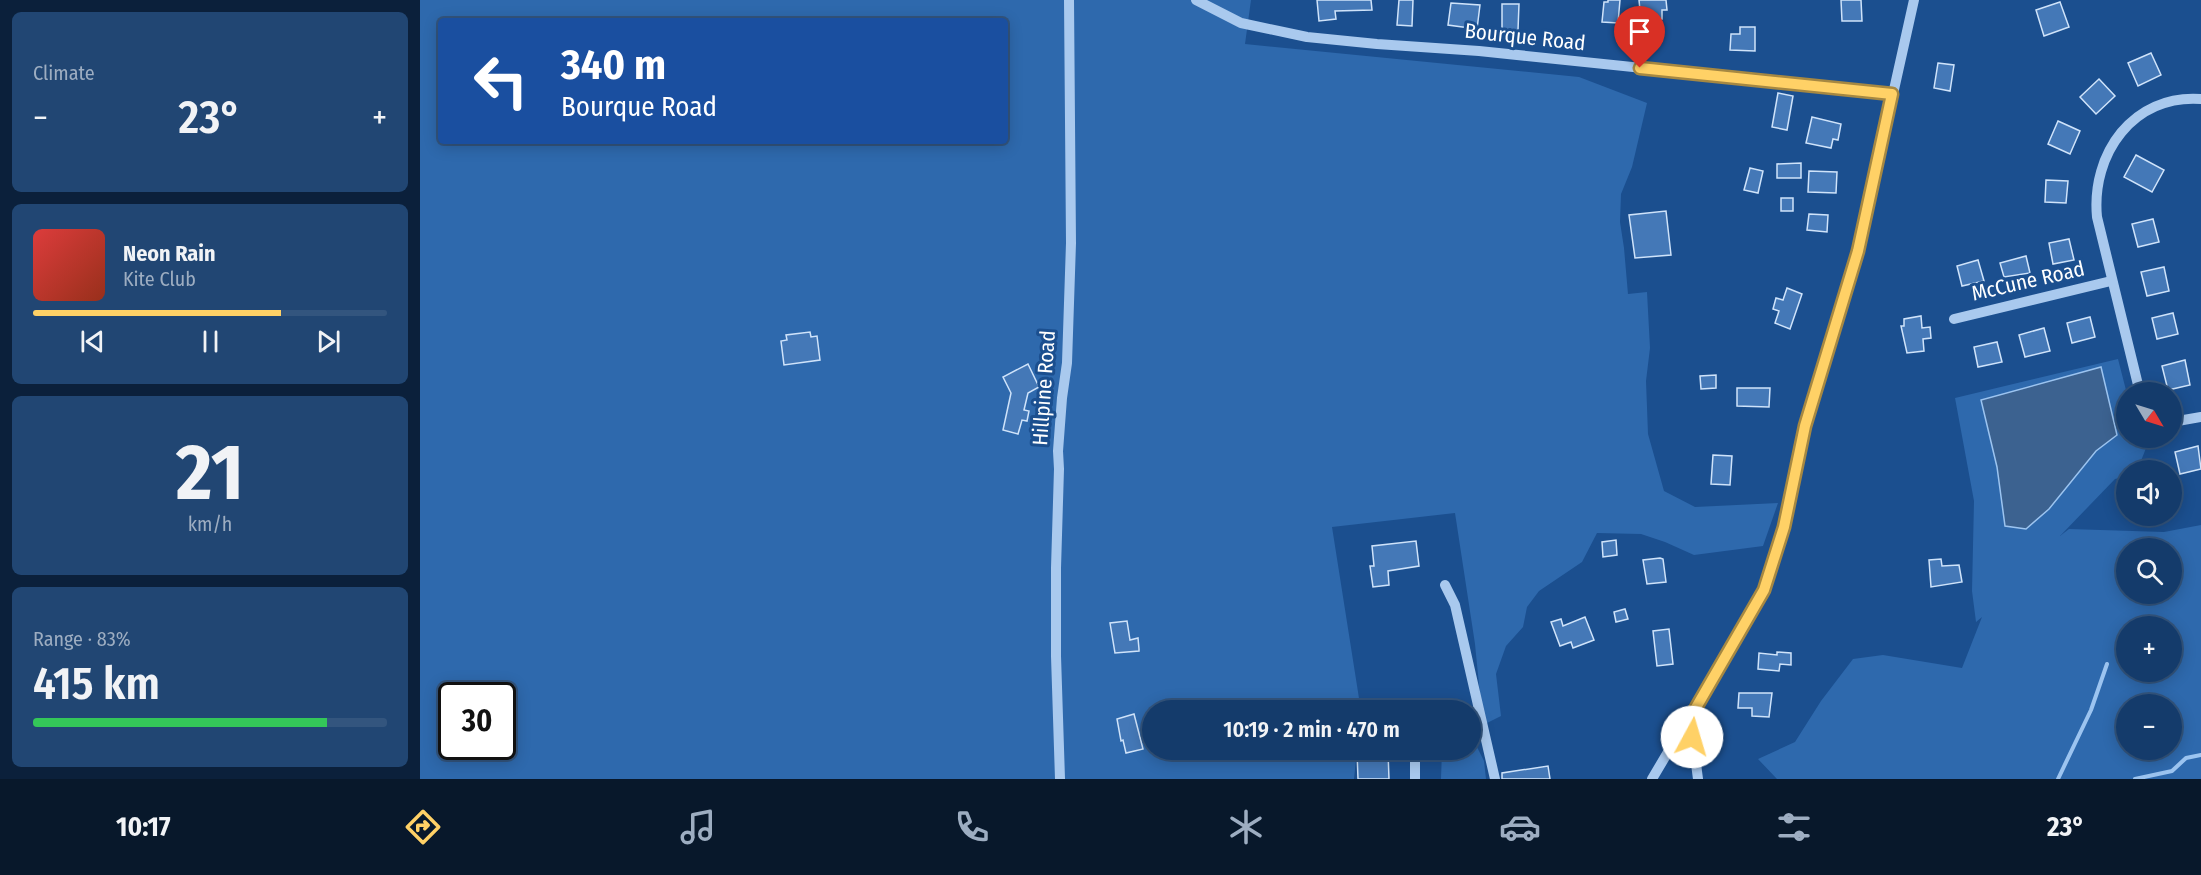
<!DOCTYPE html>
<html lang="en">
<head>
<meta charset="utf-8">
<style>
	:root { --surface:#143b6b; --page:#214673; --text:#f1f3f6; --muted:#9dadc1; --line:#33557e; --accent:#ffd166 }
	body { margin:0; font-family:"Fira Sans Condensed",sans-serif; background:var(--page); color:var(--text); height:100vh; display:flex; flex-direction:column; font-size:22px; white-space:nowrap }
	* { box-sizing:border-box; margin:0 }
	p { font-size:20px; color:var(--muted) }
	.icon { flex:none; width:33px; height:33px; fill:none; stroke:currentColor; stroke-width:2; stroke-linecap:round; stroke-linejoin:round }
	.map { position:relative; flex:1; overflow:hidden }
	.panel { display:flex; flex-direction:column; gap:12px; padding:12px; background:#0b203b; width:420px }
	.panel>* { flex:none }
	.top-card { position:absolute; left:18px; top:18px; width:570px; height:126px; border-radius:6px; box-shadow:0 3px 15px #0003,0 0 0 2px var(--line); background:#1a4fa0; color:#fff; overflow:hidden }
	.needle { width:39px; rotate:128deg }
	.buttons { position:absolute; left:1696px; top:382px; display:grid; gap:12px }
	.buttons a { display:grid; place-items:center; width:66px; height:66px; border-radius:50%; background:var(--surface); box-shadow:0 3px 15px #0003,0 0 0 2px var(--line); font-size:30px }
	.speed { position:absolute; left:18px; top:682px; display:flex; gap:12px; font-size:30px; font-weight:700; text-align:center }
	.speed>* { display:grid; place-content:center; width:78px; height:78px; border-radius:50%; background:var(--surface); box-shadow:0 3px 15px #0003,0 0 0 2px var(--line); line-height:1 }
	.speed .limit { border:3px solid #111; border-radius:9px; background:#fff; color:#111 }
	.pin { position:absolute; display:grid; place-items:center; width:51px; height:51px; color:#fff; margin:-62px -26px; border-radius:50% 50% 50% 0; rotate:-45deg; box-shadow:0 0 6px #0007 }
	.pin .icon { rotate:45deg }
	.me { position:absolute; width:66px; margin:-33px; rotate:6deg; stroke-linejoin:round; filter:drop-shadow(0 0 4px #0008) }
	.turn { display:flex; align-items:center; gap:21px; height:126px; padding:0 24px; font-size:27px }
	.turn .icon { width:78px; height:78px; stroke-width:2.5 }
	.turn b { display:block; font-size:42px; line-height:51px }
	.big { font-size:45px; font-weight:600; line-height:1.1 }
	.panel .card { flex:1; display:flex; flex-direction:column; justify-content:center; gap:9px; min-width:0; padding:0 21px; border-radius:9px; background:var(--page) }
	.panel .dial { align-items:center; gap:0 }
	.dial b { font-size:78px; line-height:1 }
	.song { display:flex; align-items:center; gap:18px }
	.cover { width:72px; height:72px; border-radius:9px; background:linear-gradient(135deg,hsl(0 70% 55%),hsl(10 70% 35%)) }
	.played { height:6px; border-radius:3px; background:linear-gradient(90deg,var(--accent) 70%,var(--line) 70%) }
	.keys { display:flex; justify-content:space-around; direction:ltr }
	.heat { display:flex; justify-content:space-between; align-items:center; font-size:33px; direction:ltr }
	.charge { height:9px; border-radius:4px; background:linear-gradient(90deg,#34c759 83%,var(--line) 0) }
	.trip { position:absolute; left:722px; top:700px; width:339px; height:60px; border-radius:30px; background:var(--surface); box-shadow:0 3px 15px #0003,0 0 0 2px var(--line); font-weight:600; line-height:60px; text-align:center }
	.tabs { display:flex; height:96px; justify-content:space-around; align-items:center; background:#08182b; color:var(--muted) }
	.tabs .icon { width:42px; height:42px }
	.tabs .selected { color:var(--accent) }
	.tabs b { font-size:27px; color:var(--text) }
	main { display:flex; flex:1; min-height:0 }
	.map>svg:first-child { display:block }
	.green { fill:#2e69ad; fill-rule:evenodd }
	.water { fill:#3c6290; stroke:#9cc4f0; stroke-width:1.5 }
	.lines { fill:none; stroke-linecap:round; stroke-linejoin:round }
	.stream { stroke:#9cc4f0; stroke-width:4 }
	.building { fill:#4478b7; stroke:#cfe3fa; stroke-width:1.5 }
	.minor { stroke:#a9c9ee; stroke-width:10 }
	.route-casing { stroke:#a68842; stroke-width:15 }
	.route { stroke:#ffd166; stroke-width:10 }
	.labels { text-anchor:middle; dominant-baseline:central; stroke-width:6; stroke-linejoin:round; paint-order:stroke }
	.street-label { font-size:21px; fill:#fff; stroke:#1b4f8f }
</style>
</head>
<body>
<main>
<section class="panel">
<div class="card"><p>Climate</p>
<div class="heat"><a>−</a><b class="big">23°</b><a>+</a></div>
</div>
<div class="card">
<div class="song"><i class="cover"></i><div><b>Neon Rain</b><p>Kite Club</p></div></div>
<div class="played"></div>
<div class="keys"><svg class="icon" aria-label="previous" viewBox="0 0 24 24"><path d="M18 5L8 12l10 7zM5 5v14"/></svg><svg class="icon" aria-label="pause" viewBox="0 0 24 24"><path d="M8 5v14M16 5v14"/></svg><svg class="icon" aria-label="next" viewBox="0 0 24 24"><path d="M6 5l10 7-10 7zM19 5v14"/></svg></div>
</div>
<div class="card dial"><b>21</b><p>km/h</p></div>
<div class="card"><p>Range · 83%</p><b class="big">415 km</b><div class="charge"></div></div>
</section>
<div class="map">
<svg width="1781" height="779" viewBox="0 0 1781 779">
	<rect width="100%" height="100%" fill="#1b4f8f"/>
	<g class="green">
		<path d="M0 0H831L825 44 1159 77 1227 103 1212 167 1201 194 1200 222 1204 248 1208 294 1227 292 1230 348 1226 381 1228 434 1244 491 1275 507 1358 503 1343 546 1274 555 1245 542 1221 534 1177 533 1162 562 1119 591 1107 607 1103 627 1086 646 1076 674 1081 716 1063 725 1055 644 1035 513 912 527 941 711H732V750H937L934 779H0ZM21 21H585V141H21ZM32 696H82V747H32Z"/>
		<path d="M1698 359 1707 394V438H1730L1717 471H1707V476L1695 479 1640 536 1649 529 1744 532 1781 525V779H1357L1338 759 1375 742 1401 701 1433 659 1463 655 1542 668 1562 617 1556 622 1552 591 1554 501 1535 398ZM1707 549H1752V594H1707ZM1707 627H1752V672H1707ZM1707 705H1752V750H1707Z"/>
		<polygon points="1052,737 1064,761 1066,779 1021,779 1022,750 1050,750 1050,738"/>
	</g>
	<polygon class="water" points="1681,367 1697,435 1676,451 1629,509 1606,529 1585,526 1577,467 1561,400"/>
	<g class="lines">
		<g class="stream">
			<polyline points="1638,779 1671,710 1687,664"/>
			<polyline points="1715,779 1752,771 1766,758 1781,755"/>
		</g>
	</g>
	<g class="building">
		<polygon points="897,0 951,0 952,10 915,11 916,19 899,21"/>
		<polygon points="979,0 993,0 992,26 977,25"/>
		<polygon points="1188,0 1200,0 1198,23 1182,22 1184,2 1188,2"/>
		<polygon points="1219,0 1246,0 1247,10 1242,10 1242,19 1221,20"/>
		<polygon points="1421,0 1441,0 1442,21 1422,21"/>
		<polygon points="1640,2 1649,27 1624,36 1616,10"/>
		<polygon points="1031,3 1060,5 1057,29 1028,25"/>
		<polygon points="1082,4 1099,4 1098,30 1082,29"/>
		<polygon points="1320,27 1335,27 1335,51 1310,50 1311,34 1320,34"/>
		<polygon points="1731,53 1741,75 1718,86 1708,63"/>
		<polygon points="1518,63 1534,65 1530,91 1514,88"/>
		<polygon points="1679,79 1695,96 1676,114 1660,97"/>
		<polygon points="1358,93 1373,96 1367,130 1352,127"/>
		<polygon points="1392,117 1421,124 1418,140 1413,139 1411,148 1386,143"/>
		<polygon points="1638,121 1660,131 1650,154 1628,144"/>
		<polygon points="1716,155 1744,170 1732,192 1704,177"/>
		<polygon points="1381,163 1381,178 1357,178 1357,164"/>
		<polygon points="1330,168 1343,171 1338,193 1324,190"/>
		<polygon points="1389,171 1417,172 1416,193 1388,192"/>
		<polygon points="1626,180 1648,181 1646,203 1625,202"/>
		<rect x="1361" y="198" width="12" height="13"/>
		<polygon points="1246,211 1251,255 1215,258 1209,215"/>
		<polygon points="1389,214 1408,215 1407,232 1387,230"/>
		<polygon points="1733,219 1739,242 1718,247 1712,224"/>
		<polygon points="1649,239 1654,260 1633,264 1629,243"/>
		<polygon points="1606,256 1610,273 1584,277 1580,263"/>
		<polygon points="1558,260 1564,281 1542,286 1537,266"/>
		<polygon points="1744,267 1749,291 1727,296 1721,272"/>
		<polygon points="1367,288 1382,294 1370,329 1355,323 1359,311 1353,309 1356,298 1363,300"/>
		<polygon points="1753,313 1758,334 1737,339 1732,318"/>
		<polygon points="1501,316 1502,328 1510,327 1511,338 1503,339 1504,351 1487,353 1481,326 1484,326 1484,319"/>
		<polygon points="1670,317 1675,337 1652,343 1647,323"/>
		<polygon points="1624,328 1630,351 1605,357 1599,335"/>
		<polygon points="390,332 391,337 397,336 400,360 364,365 361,341 367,340 366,335"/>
		<polygon points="1577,342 1582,362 1558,367 1554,347"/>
		<polygon points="1765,360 1770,385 1748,390 1742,366"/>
		<polygon points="608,364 619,387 608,393 604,410 609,411 607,421 602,420 598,434 583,430 591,393 583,377"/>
		<polygon points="1296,375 1296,388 1281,389 1280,376"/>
		<polygon points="1317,388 1350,388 1349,407 1317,406"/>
		<polygon points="1778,446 1781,469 1760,474 1755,452"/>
		<polygon points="1293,455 1312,456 1310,485 1291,484"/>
		<polygon points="1196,540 1197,555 1183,557 1182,542"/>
		<polygon points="996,541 999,566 968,571 969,585 953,587 950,566 954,566 952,546"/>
		<polygon points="1240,558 1243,559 1246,582 1227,584 1223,560"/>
		<polygon points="1521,559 1522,566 1539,565 1542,582 1511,587 1509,560"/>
		<polygon points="1205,609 1208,619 1196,622 1194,612"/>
		<polygon points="1165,617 1174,640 1153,648 1151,642 1140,646 1131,622 1141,619 1143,626"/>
		<polygon points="707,621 710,640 718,638 719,649 719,651 695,653 690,623"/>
		<polygon points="1249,629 1253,664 1237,666 1233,631"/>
		<polygon points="1357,652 1371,653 1371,665 1360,664 1359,671 1338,669 1339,653 1357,655"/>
		<polygon points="1319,693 1352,693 1349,717 1332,716 1332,708 1318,708"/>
		<polygon points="714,714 723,749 706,753 703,740 701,741 697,719"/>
		<polygon points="968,751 969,779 938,779 937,752"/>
		<polygon points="1128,766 1130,779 1082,779 1082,773"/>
	</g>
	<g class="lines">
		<g class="minor">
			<polyline points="776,0 821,23 887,37 957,44 1059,51 1472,94"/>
			<polyline points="1534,319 1691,281"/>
			<path d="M1720 393 1677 217C1671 154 1713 94 1781 99"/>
			<polyline points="1752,422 1781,417"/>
			<polyline points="1025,585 1035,605 1075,779"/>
			<polyline points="1270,718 1278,779"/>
			<polyline points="640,779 636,656 636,568 639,469 638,451 642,398 647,363 651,243 649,0"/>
			<polyline points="995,779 995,760 999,750"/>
			<polyline points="1232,779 1344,590 1364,527 1385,426 1438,251 1494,0"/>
		</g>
	</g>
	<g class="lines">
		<defs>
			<polyline id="route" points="1220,68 1472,94 1438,251 1385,426 1364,527 1344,590 1270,718 1272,737"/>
		</defs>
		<use href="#route" class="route-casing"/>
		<use href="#route" class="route"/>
	</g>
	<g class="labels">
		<g class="street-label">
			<text transform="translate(1105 37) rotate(6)">Bourque Road</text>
			<text transform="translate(1608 281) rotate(-13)">McCune Road</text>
			<text transform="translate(624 388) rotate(-86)">Hillpine Road</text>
		</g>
	</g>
</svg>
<div class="buttons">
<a><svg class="needle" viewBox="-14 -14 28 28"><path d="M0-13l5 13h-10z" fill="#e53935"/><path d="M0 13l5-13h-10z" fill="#9dadc1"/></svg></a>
<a><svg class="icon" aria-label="sound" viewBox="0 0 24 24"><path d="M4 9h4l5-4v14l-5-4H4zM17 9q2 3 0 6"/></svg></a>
<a><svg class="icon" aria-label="search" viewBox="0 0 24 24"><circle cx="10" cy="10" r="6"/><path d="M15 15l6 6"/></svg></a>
<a>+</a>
<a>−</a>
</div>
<div class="speed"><div class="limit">30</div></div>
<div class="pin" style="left:1220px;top:68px;background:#d93025"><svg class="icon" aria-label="arrive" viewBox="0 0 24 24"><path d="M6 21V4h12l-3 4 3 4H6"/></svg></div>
<svg class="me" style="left:1272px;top:737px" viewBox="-20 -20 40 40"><circle r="19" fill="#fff"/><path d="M0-13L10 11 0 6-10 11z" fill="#ffd166"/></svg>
<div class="trip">10:19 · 2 min · 470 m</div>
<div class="top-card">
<div class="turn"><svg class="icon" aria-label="left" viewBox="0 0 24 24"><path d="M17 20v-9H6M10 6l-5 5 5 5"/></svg><div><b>340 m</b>Bourque Road</div></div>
</div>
</div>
</main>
<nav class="tabs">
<b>10:17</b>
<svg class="icon selected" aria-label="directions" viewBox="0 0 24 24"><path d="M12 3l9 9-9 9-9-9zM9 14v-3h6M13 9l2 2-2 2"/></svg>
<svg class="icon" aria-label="music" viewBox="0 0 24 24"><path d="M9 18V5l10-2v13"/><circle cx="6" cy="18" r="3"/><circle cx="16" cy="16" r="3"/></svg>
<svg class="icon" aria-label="phone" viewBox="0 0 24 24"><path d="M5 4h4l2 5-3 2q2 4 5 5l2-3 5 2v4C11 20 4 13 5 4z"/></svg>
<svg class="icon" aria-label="climate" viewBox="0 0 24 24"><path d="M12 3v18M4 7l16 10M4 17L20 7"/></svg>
<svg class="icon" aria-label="car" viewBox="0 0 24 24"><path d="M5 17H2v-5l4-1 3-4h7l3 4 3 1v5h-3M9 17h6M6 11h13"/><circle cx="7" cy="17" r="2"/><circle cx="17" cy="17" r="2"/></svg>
<svg class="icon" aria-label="filters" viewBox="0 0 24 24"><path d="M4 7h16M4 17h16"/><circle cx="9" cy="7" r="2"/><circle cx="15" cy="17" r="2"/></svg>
<b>23°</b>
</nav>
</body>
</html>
